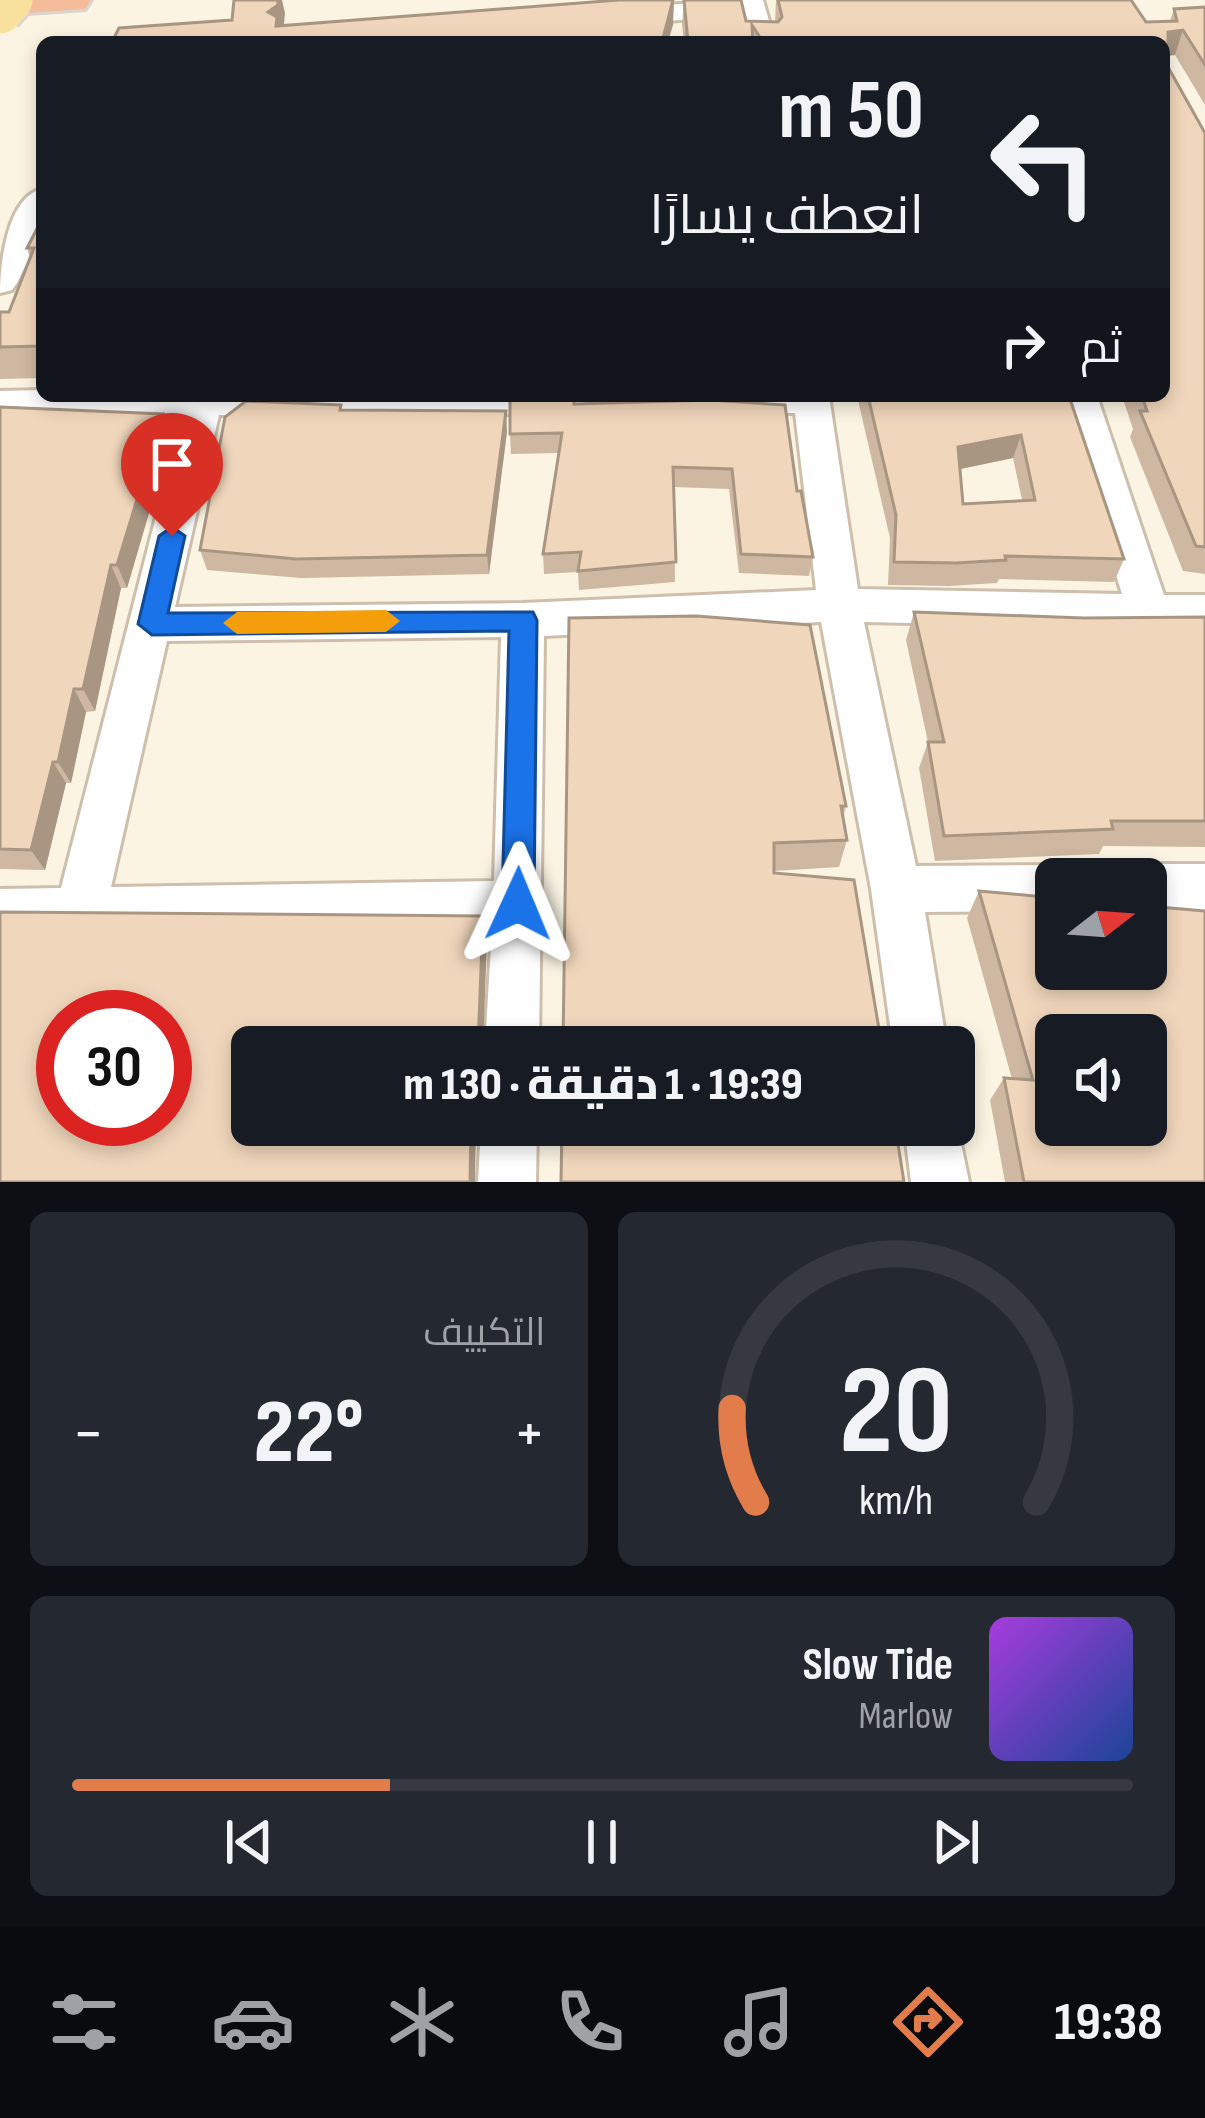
<!DOCTYPE html>
<html lang="ar">
<head>
<meta charset="utf-8">
<style>
	:root { --surface:#171b24; --page:#242831; --text:#f1f3f6; --muted:#9ea1a6; --line:#363941; --accent:#e27d4b }
	body { margin:0; font-family:"Sofia Sans Condensed",Cairo,sans-serif; background:var(--page); color:var(--text); direction:rtl; height:100vh; display:flex; flex-direction:column; font-size:45px; white-space:nowrap }
	* { box-sizing:border-box; margin:0 }
	p { font-size:39px; color:var(--muted) }
	.icon { flex:none; width:66px; height:66px; fill:none; stroke:currentColor; stroke-width:2; stroke-linecap:round; stroke-linejoin:round }
	.map { position:relative; height:1182px; overflow:hidden; direction:ltr }
	.drawer { display:flex; flex-direction:column; gap:30px; padding:30px; background:#0d0f14; flex:1 }
	.drawer>* { flex:none }
	.banner { position:absolute; left:36px; top:36px; width:1134px; height:366px; border-radius:18px; box-shadow:0 6px 18px #0003; direction:rtl; background:#171b24; color:var(--text); overflow:hidden }
	.needle { width:78px; rotate:73deg }
	.fabs { position:absolute; left:1035px; top:858px; display:grid; gap:24px }
	.fabs a { display:grid; place-items:center; width:132px; height:132px; border-radius:18px; background:var(--surface); box-shadow:0 6px 18px #0003; font-size:60px }
	.speed { position:absolute; left:36px; top:990px; display:flex; gap:24px; font-size:60px; font-weight:700; text-align:center }
	.speed>* { display:grid; place-content:center; width:156px; height:156px; border-radius:50%; background:var(--surface); box-shadow:0 6px 18px #0003; line-height:1 }
	.speed .limit { border:18px solid #d22; background:#fff; color:#111 }
	.pin { position:absolute; display:grid; place-items:center; width:102px; height:102px; color:#fff; margin:-123px -51px; border-radius:50% 50% 50% 0; rotate:-45deg; box-shadow:0 0 12px #0007 }
	.pin .icon { rotate:45deg }
	.me { position:absolute; width:132px; margin:-66px; rotate:1deg; stroke-linejoin:round; filter:drop-shadow(0 0 9px #0008) }
	.turn { display:flex; align-items:center; gap:42px; height:252px; padding:0 48px; font-size:54px }
	.turn .icon { width:156px; height:156px; stroke-width:2.5 }
	.turn b { display:block; font-size:84px; line-height:102px }
	.then { display:flex; align-items:center; height:114px; padding:0 48px; background:#0003; gap:24px; font-size:45px }
	.big { font-size:90px; font-weight:800; line-height:1.1 }
	.drawer .card { flex:1; display:flex; flex-direction:column; justify-content:center; gap:18px; min-width:0; padding:0 42px; border-radius:18px; background:var(--page) }
	.drawer .dial { align-items:center; gap:0 }
	.dial svg { height:312px; overflow:visible; fill:none; stroke:var(--line); stroke-width:7; stroke-linecap:round; text-anchor:middle }
	.dial text { fill:var(--text); stroke:none }
	.song { display:flex; align-items:center; gap:36px }
	.cover { width:144px; height:144px; border-radius:18px; background:linear-gradient(135deg,hsl(280 70% 55%),hsl(220 70% 35%)) }
	.played { height:12px; border-radius:6px; background:linear-gradient(90deg,var(--accent) 30%,var(--line) 30%) }
	.keys { display:flex; justify-content:space-around; direction:ltr }
	.heat { display:flex; justify-content:space-between; align-items:center; font-size:66px; direction:ltr }
	.drawer .tiles { flex:1; display:grid; gap:30px; grid-template-columns:1fr 1fr }
	.card:last-child { grid-column:span 2 }
	.trip { position:absolute; left:231px; top:1026px; width:744px; height:120px; border-radius:18px; background:var(--surface); box-shadow:0 6px 18px #0003; font-weight:800; line-height:120px; text-align:center; direction:rtl }
	.tab-bar { display:flex; height:192px; justify-content:space-around; align-items:center; background:#090b0e; color:var(--muted) }
	.tab-bar .icon { width:84px; height:84px }
	.tab-bar .active { color:var(--accent) }
	.tab-bar b { font-size:54px; color:var(--text) }
	.map>svg:first-child { display:block }
	.lines { fill:none; stroke-linecap:round; stroke-linejoin:round }
	.street-casing { stroke:#cebfad; stroke-width:6 }
	.highway-casing { stroke:#dad5d0; stroke-width:6 }
	.street { fill:#fff; fill-rule:evenodd }
	.highway { fill:#f4bc9b; fill-rule:evenodd }
	.primary-bridge-casing { stroke:#dad5d0; stroke-width:50; stroke-linecap:butt }
	.primary-bridge { stroke:#f8e09d; stroke-width:45 }
	.wall { fill:#ceb8a1; fill-rule:evenodd }
	.shaded-wall { fill:#a89683 }
	.building { fill:#f0d6bb; stroke:#a89683; stroke-width:3; fill-rule:evenodd }
	.route { fill:#1a73e8; stroke:#114b97; stroke-width:3 }
	.slow { fill:#f59e0b }
</style>
</head>
<body>
<div class="map">
<svg width="1205" height="1182" viewBox="0 0 1205 1182">
	<rect width="100%" height="100%" fill="#fbf4e3"/>
	<g class="lines">
		<defs>
			<g id="street">
				<polygon points="730,0 763,0 775,42 747,42 742,15 618,25 605,17 618,9"/>
				<path d="M42 189V231L17 283 12 290 0 293C0 264 7 197 42 189Z"/>
				<path d="M42 390V396H829L858 589 1122 594 1061 396H1097L1164 595H1205V629L864 622 916 866 1056 865 1074 872 1077 879H1056V911L925 912 947 1047H893L871 889 821 622 544 636 539 1047H485L492 928 0 935V889L61 888 182 415H0V391ZM795 413 816 590 523 603 175 607 219 415ZM501 637 494 881 111 887 167 641Z"/>
				<polygon points="1146,864 1205,864 1205,910 1146,910 1146,879 1125,879 1128,871"/>
				<polygon points="954,1110 969,1182 911,1182 904,1125 954,1125"/>
				<polygon points="481,1125 537,1125 536,1182 478,1182"/>
			</g>
			<polygon id="highway" points="0,0 91,0 85,9 0,15"/>
		</defs>
		<use href="#street" class="street-casing"/>
		<use href="#highway" class="highway-casing"/>
		<use href="#street" class="street"/>
		<use href="#highway" class="highway"/>
		<defs>
			<polyline id="primary-bridge" points="0,11 10,0"/>
		</defs>
		<use href="#primary-bridge" class="primary-bridge-casing"/>
		<use href="#primary-bridge" class="primary-bridge"/>
	</g>
	<g class="wall">
		<polygon points="684,0 746,21 775,22 776,0 1131,0 1146,22 1170,21 1174,9 1205,7 1205,105 1175,55 1168,56 1168,67 1205,133 1205,574 1183,571 1130,437 1133,429 1122,396 1164,396 1164,42 684,42 682,24"/>
		<polygon points="42,219 42,378 0,379 0,312 9,312 30,257 27,248"/>
		<path d="M857 396H1069L1124 559 1114 582 999 579 997 583 949 586 888 585 890 538ZM1013 458 1022 500 963 504 960 469Z"/>
		<polygon points="574,404 797,491 813,557 809,576 739,573 729,489 674,487 675,582 579,590 578,572 544,574 543,554 559,453 511,454 510,434"/>
		<polygon points="0,407 163,414 171,438 127,588 121,588 95,711 86,712 71,783 66,783 45,870 0,869"/>
		<polygon points="342,410 507,431 489,574 301,578 207,570 200,550"/>
		<polygon points="914,612 1084,618 1205,617 1205,847 1103,846 1099,854 935,861 919,768 928,742 906,640"/>
		<polygon points="569,618 846,806 843,818 847,840 839,867 774,871"/>
		<polygon points="979,891 1205,1182 1005,1182 990,1100 1004,1078 1012,1079 967,918"/>
	</g>
	<g class="shaded-wall">
		<polygon points="278,0 282,0 285,13 283,34 268,12"/>
		<polygon points="674,0 673,25 668,42 662,42"/>
		<polygon points="1183,30 1175,55 1164,56 1168,32"/>
		<polygon points="506,411 507,431 489,574 487,555"/>
		<polygon points="163,414 171,438 127,588 117,565"/>
		<polygon points="1021,435 1013,458 951,471 958,447"/>
		<polygon points="111,565 121,588 95,711 83,689"/>
		<polygon points="74,689 86,712 71,783 58,762"/>
		<polygon points="53,762 66,783 45,870 31,850"/>
		<polygon points="483,916 487,942 483,1047 478,1047"/>
		<polygon points="471,1125 476,1125 475,1182 470,1182"/>
	</g>
	<g class="building">
		<polygon points="234,0 278,0 278,5 268,12 277,17 276,26 619,0 673,0 662,42 112,42 119,28 232,20"/>
		<polygon points="684,0 741,0 746,21 778,22 782,17 778,0 1131,0 1146,22 1177,21 1174,9 1205,7 1205,65 1183,30 1168,32 1168,67 1205,133 1205,547 1196,546 1140,411 1147,411 1142,396 1164,396 1164,42 763,42 752,25 753,42 688,42"/>
		<polygon points="42,219 42,346 0,347 0,312 9,312 34,248 27,248"/>
		<path d="M868 396H1069L1124 559 1005 556 1006 560 956 563 894 562 896 515ZM1021 435 1035 500 963 504 958 447Z"/>
		<polygon points="510,398 574,398 574,404 710,400 785,405 797,491 801,491 813,557 741,554 732,469 673,467 676,562 578,571 581,552 543,554 562,433 510,434"/>
		<polygon points="246,401 341,405 340,410 506,411 487,555 296,559 200,550 225,417"/>
		<polygon points="0,407 163,414 117,565 111,565 83,689 74,689 58,762 53,762 31,850 0,849"/>
		<polygon points="914,612 1084,618 1205,617 1205,821 1111,821 1113,829 944,836 928,742 944,742"/>
		<polygon points="697,616 810,625 846,806 841,806 847,840 774,843 774,873 854,880 882,1047 563,1047 569,618"/>
		<path d="M979 891 1056 898V969H1146V906L1205 911V1182H1024L1004 1078 1033 1080ZM1056 1035H1146V1125H1056Z"/>
		<path d="M0 912 483 916 478 1046 252 1047V1125H471L470 1182H0ZM63 1017H165V1119H63Z"/>
		<polygon points="562,1125 895,1125 904,1182 561,1182"/>
	</g>
	<polygon class="route" points="172,527 185,536 168,613 533,612 537,620 534,904 530,914 518,919 507,914 502,904 509,631 152,635 138,624 159,536"/>
	<polygon class="slow" points="386,610 400,621 386,632 237,634 223,623 237,612"/>
</svg>
<div class="fabs">
<a><svg class="needle" viewBox="-14 -14 28 28"><path d="M0-13l5 13h-10z" fill="#e53935"/><path d="M0 13l5-13h-10z" fill="#9ea1a6"/></svg></a>
<a><svg class="icon" aria-label="sound" viewBox="0 0 24 24"><path d="M4 9h4l5-4v14l-5-4H4zM17 9q2 3 0 6"/></svg></a>
</div>
<div class="speed"><div class="limit">30</div></div>
<div class="pin" style="left:172px;top:536px;background:#d93025"><svg class="icon" aria-label="arrive" viewBox="0 0 24 24"><path d="M6 21V4h12l-3 4 3 4H6"/></svg></div>
<svg class="me" style="left:518px;top:904px" viewBox="-20 -20 40 40"><path d="M0-17L14 15 0 8-14 15z" fill="#1a73e8" stroke="#fff" stroke-width="4"/></svg>
<div class="trip">19:39 · 1 دقيقة · 130 m</div>
<div class="banner">
<div class="turn"><svg class="icon" aria-label="left" viewBox="0 0 24 24"><path d="M17 20v-9H6M10 6l-5 5 5 5"/></svg><div><b>50 m</b>انعطف يسارًا</div></div>
<div class="then">ثم<svg class="icon" aria-label="right" viewBox="0 0 24 24"><path d="M7 20v-9h11M14 6l5 5-5 5"/></svg></div>
</div>
</div>
<section class="drawer">
<div class="tiles">
<div class="card dial"><svg viewBox="0 0 100 80">
<path d="M14 69A42 42 0 1 1 86 69"/>
<path d="M14 69A42 42 0 0 1 8 45" stroke="#e27d4b"/>
<text x="50" y="56" font-size="32" font-weight="700">20</text>
<text x="50" y="72" font-size="11">km/h</text>
</svg></div>
<div class="card"><p>التكييف</p>
<div class="heat"><a>−</a><b class="big">22°</b><a>+</a></div>
</div>
<div class="card">
<div class="song"><i class="cover"></i><div><b>Slow Tide</b><p>Marlow</p></div></div>
<div class="played"></div>
<div class="keys"><svg class="icon" aria-label="previous" viewBox="0 0 24 24"><path d="M18 5L8 12l10 7zM5 5v14"/></svg><svg class="icon" aria-label="pause" viewBox="0 0 24 24"><path d="M8 5v14M16 5v14"/></svg><svg class="icon" aria-label="next" viewBox="0 0 24 24"><path d="M6 5l10 7-10 7zM19 5v14"/></svg></div>
</div>
</div>
</section>
<nav class="tab-bar">
<b>19:38</b>
<svg class="icon active" aria-label="directions" viewBox="0 0 24 24"><path d="M12 3l9 9-9 9-9-9zM9 14v-3h6M13 9l2 2-2 2"/></svg>
<svg class="icon" aria-label="music" viewBox="0 0 24 24"><path d="M9 18V5l10-2v13"/><circle cx="6" cy="18" r="3"/><circle cx="16" cy="16" r="3"/></svg>
<svg class="icon" aria-label="phone" viewBox="0 0 24 24"><path d="M5 4h4l2 5-3 2q2 4 5 5l2-3 5 2v4C11 20 4 13 5 4z"/></svg>
<svg class="icon" aria-label="climate" viewBox="0 0 24 24"><path d="M12 3v18M4 7l16 10M4 17L20 7"/></svg>
<svg class="icon" aria-label="car" viewBox="0 0 24 24"><path d="M5 17H2v-5l4-1 3-4h7l3 4 3 1v5h-3M9 17h6M6 11h13"/><circle cx="7" cy="17" r="2"/><circle cx="17" cy="17" r="2"/></svg>
<svg class="icon" aria-label="filters" viewBox="0 0 24 24"><path d="M4 7h16M4 17h16"/><circle cx="9" cy="7" r="2"/><circle cx="15" cy="17" r="2"/></svg>
</nav>
</body>
</html>
